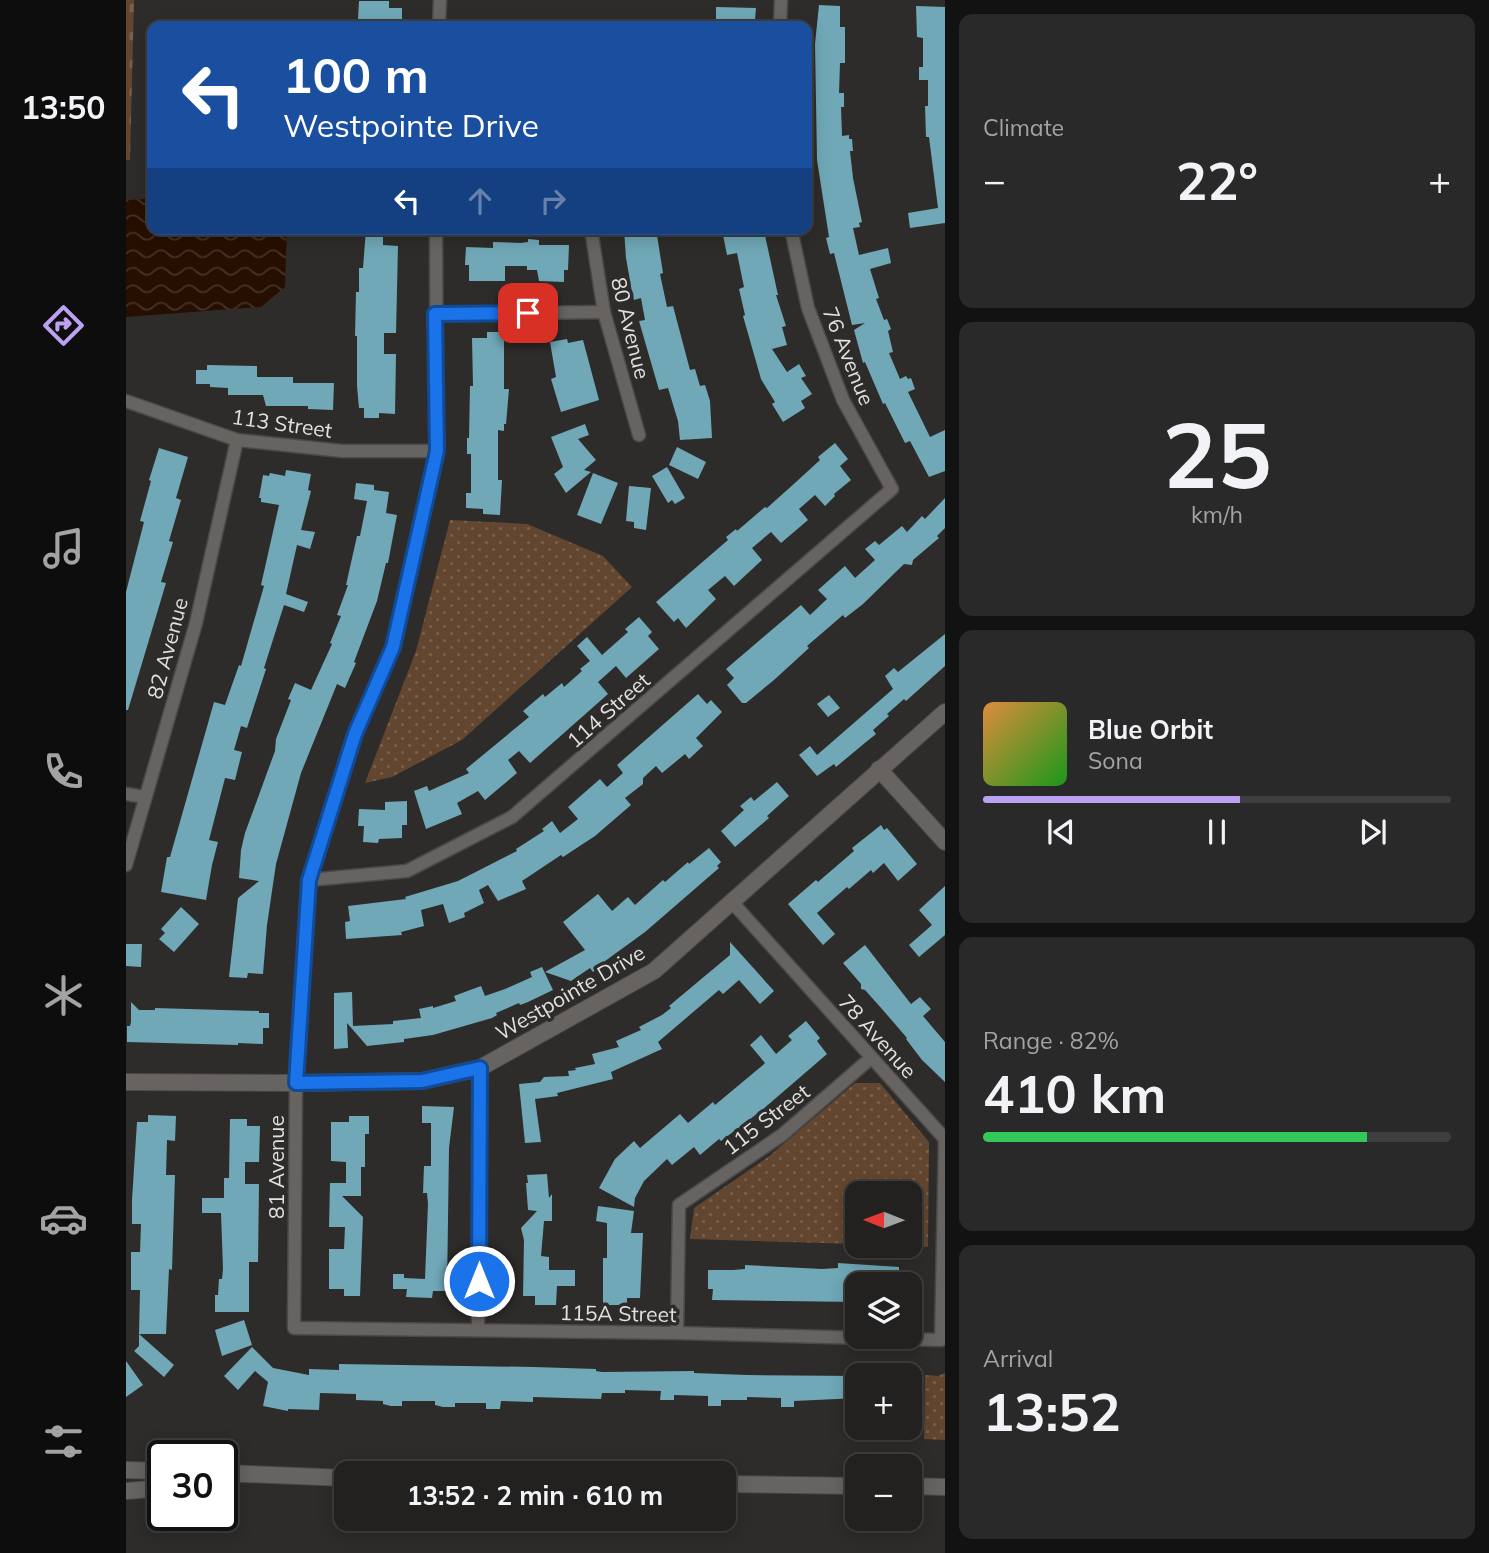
<!DOCTYPE html>
<html lang="en">
<head>
<meta charset="utf-8">
<style>
	:root { --surface:#222120; --page:#2a2929; --text:#f1f3f6; --muted:#a2a3a5; --line:#3f3e3e; --accent:#bca0f2 }
	body { margin:0; font-family:Mulish,sans-serif; background:var(--page); color:var(--text); height:100vh; display:flex; flex-direction:column; font-size:26px; white-space:nowrap }
	* { box-sizing:border-box; margin:0 }
	p { font-size:23px; color:var(--muted) }
	.icon { flex:none; width:38px; height:38px; fill:none; stroke:currentColor; stroke-width:2; stroke-linecap:round; stroke-linejoin:round }
	.map { position:relative; flex:1; overflow:hidden }
	.side { display:flex; flex-direction:column; gap:14px; padding:14px; background:#131212; width:544px }
	.side>* { flex:none }
	.banner { position:absolute; left:21px; top:21px; width:665px; height:214px; border-radius:14px; box-shadow:0 4px 18px #0003,0 0 0 2px var(--line); background:#1a4fa0; color:#fff; overflow:hidden }
	.needle { width:46px; rotate:271deg }
	.tools { position:absolute; left:719px; top:1181px; display:grid; gap:14px }
	.tools a { display:grid; place-items:center; width:77px; height:77px; border-radius:14px; background:var(--surface); box-shadow:0 4px 18px #0003,0 0 0 2px var(--line); font-size:35px }
	.speed { position:absolute; left:21px; top:1440px; display:flex; gap:14px; font-size:35px; font-weight:700; text-align:center }
	.speed>* { display:grid; place-content:center; width:91px; height:91px; border-radius:50%; background:var(--surface); box-shadow:0 4px 18px #0003,0 0 0 2px var(--line); line-height:1 }
	.speed .limit { border:4px solid #111; border-radius:10px; background:#fff; color:#111 }
	.pin { position:absolute; display:grid; place-items:center; width:60px; height:60px; color:#fff; margin:-30px; border-radius:14px; box-shadow:0 4px 10px #0006 }
	.me { position:absolute; width:77px; margin:-38px; rotate:0deg; stroke-linejoin:round; filter:drop-shadow(0 0 5px #0008) }
	.turn { display:flex; align-items:center; gap:24px; height:147px; padding:0 21px; font-size:32px }
	.turn .icon { width:91px; height:91px; stroke-width:2.5 }
	.turn b { display:block; font-size:49px; line-height:60px }
	.lanes { display:flex; align-items:center; height:66px; padding:0 21px; background:#0003; justify-content:center; gap:35px; direction:ltr }
	.lanes .off { opacity:.35 }
	.big { font-size:52px; font-weight:700; line-height:1.1 }
	.side .widget { flex:1; display:flex; flex-direction:column; justify-content:center; gap:10px; min-width:0; padding:0 24px; border-radius:14px; background:var(--page) }
	.side .dial { align-items:center; gap:0 }
	.dial b { font-size:91px; line-height:1 }
	.song { display:flex; align-items:center; gap:21px }
	.cover { width:84px; height:84px; border-radius:10px; background:linear-gradient(135deg,hsl(30 70% 55%),hsl(120 70% 35%)) }
	.played { height:7px; border-radius:4px; background:linear-gradient(90deg,var(--accent) 55%,var(--line) 55%) }
	.keys { display:flex; justify-content:space-around; direction:ltr }
	.heat { display:flex; justify-content:space-between; align-items:center; font-size:38px; direction:ltr }
	.charge { height:10px; border-radius:5px; background:linear-gradient(90deg,#34c759 82%,var(--line) 0) }
	.trip { position:absolute; left:208px; top:1461px; width:402px; height:70px; border-radius:14px; background:var(--surface); box-shadow:0 4px 18px #0003,0 0 0 2px var(--line); font-weight:700; line-height:70px; text-align:center }
	main { display:flex; flex:1; min-height:0 }
	.dock { display:flex; flex-direction:column; width:126px; justify-content:space-around; align-items:center; background:#0e0d0d; color:var(--muted) }
	.dock .icon { width:49px; height:49px }
	.dock .selected { color:var(--accent) }
	.dock b { font-size:32px; color:var(--text) }
	.map>svg:first-child { display:block }
	.grass { fill:url(#grass-dots) }
	.cemetery { fill:url(#cemetery-stones) }
	.water { fill:url(#water-waves) }
	.building { fill:#70a8b7 }
	.lines { fill:none; stroke-linecap:round; stroke-linejoin:round }
	.street-casing { stroke:#4b4947; stroke-width:15 }
	.secondary-casing { stroke:#4b4947; stroke-width:18 }
	.street { stroke:#666361; stroke-width:12 }
	.secondary { stroke:#666361; stroke-width:16 }
	.route-casing { stroke:#114b97; stroke-width:18 }
	.route { stroke:#1a73e8; stroke-width:12 }
	.labels { text-anchor:middle; dominant-baseline:central; stroke-width:7; stroke-linejoin:round; paint-order:stroke }
	.street-label { font-size:21px; fill:#e2e1df; stroke:#2e2c2a }
</style>
</head>
<body>
<main>
<nav class="dock">
<b>13:50</b>
<svg class="icon selected" aria-label="directions" viewBox="0 0 24 24"><path d="M12 3l9 9-9 9-9-9zM9 14v-3h6M13 9l2 2-2 2"/></svg>
<svg class="icon" aria-label="music" viewBox="0 0 24 24"><path d="M9 18V5l10-2v13"/><circle cx="6" cy="18" r="3"/><circle cx="16" cy="16" r="3"/></svg>
<svg class="icon" aria-label="phone" viewBox="0 0 24 24"><path d="M5 4h4l2 5-3 2q2 4 5 5l2-3 5 2v4C11 20 4 13 5 4z"/></svg>
<svg class="icon" aria-label="climate" viewBox="0 0 24 24"><path d="M12 3v18M4 7l16 10M4 17L20 7"/></svg>
<svg class="icon" aria-label="car" viewBox="0 0 24 24"><path d="M5 17H2v-5l4-1 3-4h7l3 4 3 1v5h-3M9 17h6M6 11h13"/><circle cx="7" cy="17" r="2"/><circle cx="17" cy="17" r="2"/></svg>
<svg class="icon" aria-label="filters" viewBox="0 0 24 24"><path d="M4 7h16M4 17h16"/><circle cx="9" cy="7" r="2"/><circle cx="15" cy="17" r="2"/></svg>
</nav>
<div class="map">
<svg width="819" height="1553" viewBox="0 0 819 1553">
	<defs>
		<pattern id="grass-dots" width="8" height="8" patternUnits="userSpaceOnUse" patternTransform="scale(1.75)"><rect width="8" height="8" fill="#63462f"/><path d="M2 2h.1M6 6h.1" fill="none" stroke="#79604d" stroke-width="1.8" stroke-linecap="round"/></pattern>
		<pattern id="cemetery-stones" width="16" height="16" patternUnits="userSpaceOnUse" patternTransform="scale(1.75)"><rect width="16" height="16" fill="#63462f"/><path d="M2 7V4a2 2 0 0 1 4 0v3zM10 15v-3a2 2 0 0 1 4 0v3z" fill="#79604d"/></pattern>
		<pattern id="water-waves" width="16" height="10" patternUnits="userSpaceOnUse" patternTransform="scale(1.75)"><rect width="16" height="10" fill="#260f00"/><path d="M0 5q4-4 8 0t8 0" fill="none" stroke="#453225"/></pattern>
	</defs>
	<rect width="100%" height="100%" fill="#2e2c2a"/>
	<g class="grass">
		<polygon points="324,520 401,524 477,556 506,587 336,740 266,777 239,783 290,651"/>
		<polygon points="729,1083 754,1083 803,1142 802,1247 782,1246 784,1246 784,1194 732,1194 731,1244 564,1239 568,1208 642,1157"/>
		<polygon points="819,1373 819,1440 798,1439 799,1375 812,1376"/>
	</g>
	<polygon class="cemetery" points="0,0 8,0 4,160 0,160"/>
	<polygon class="water" points="26,194 26,229 161,229 159,287 135,307 0,317 0,200 18,199"/>
	<g class="building">
		<polygon points="233,1 263,1 263,8 276,8 276,21 232,19"/>
		<polygon points="693,5 714,6 714,27 719,27 719,63 714,63 713,93 718,93 718,107 715,107 716,136 723,135 723,139 726,139 727,151 724,151 727,178 736,222 733,223 734,227 727,228 733,255 762,248 765,263 744,269 753,298 750,299 758,320 761,319 765,329 762,331 767,352 763,353 774,379 780,376 782,379 785,378 789,389 782,392 804,437 819,430 819,471 803,477 784,441 779,443 759,403 757,404 739,362 737,363 728,330 739,323 726,325 708,253 704,254 700,238 703,237 691,160 689,44"/>
		<polygon points="790,6 819,7 819,223 784,228 782,213 812,208 803,137 800,137 799,106 802,106 802,80 793,80 793,67 797,67 797,38 791,37"/>
		<polygon points="590,7 630,8 629,20 616,20 616,25 590,25"/>
		<polygon points="240,229 257,229 257,245 272,246 270,333 258,333 258,354 270,354 269,414 253,413 253,418 238,418 238,408 233,408 231,386 231,336 229,336 230,292 233,292 233,268 237,268"/>
		<polygon points="498,229 530,229 537,273 534,274 541,307 547,306 564,370 569,369 574,386 579,385 584,401 586,438 554,440 552,421 542,388 533,390 513,321 519,320 515,298 508,300 506,292 500,258"/>
		<polygon points="622,230 623,234 638,231 652,295 650,295 660,326 656,327 661,345 646,349 661,372 673,364 680,376 675,378 686,394 675,401 679,408 657,422 646,404 649,402 635,379 617,316 619,315 613,289 618,287 611,253 601,255 597,235"/>
		<polygon points="402,239 413,240 413,245 443,245 442,270 438,270 438,282 413,281 411,270 401,270 401,266 379,266 379,281 343,281 343,265 339,265 340,247 367,248 367,242 395,243 402,242"/>
		<polygon points="361,332 378,332 378,389 383,389 380,424 378,424 378,431 372,430 372,480 376,480 374,515 357,514 357,509 340,508 340,493 345,493 345,454 341,454 341,438 343,438 344,386 347,386 346,338 361,338"/>
		<polygon points="441,339 442,343 457,340 473,400 435,412 425,379 430,377 424,342"/>
		<polygon points="81,365 131,366 131,377 167,377 167,383 208,383 207,410 182,409 182,406 140,406 137,395 102,395 102,388 84,387 84,384 70,384 70,370 81,370"/>
		<polygon points="459,424 463,435 452,439 470,460 458,470 465,472 440,493 428,474 437,467 425,437"/>
		<polygon points="709,443 722,459 714,466 725,480 708,494 709,496 699,506 689,495 673,509 682,520 655,543 645,532 626,548 636,560 608,586 599,576 582,590 590,599 560,628 552,618 548,622 530,602 602,540 600,537 610,529 611,531 639,507 641,508 670,482 694,460 692,457"/>
		<polygon points="551,447 580,462 572,479 543,465"/>
		<polygon points="33,448 62,457 50,498 55,500 43,541 47,542 35,582 40,583 2,710 0,710 0,592 18,522 14,521 25,481 23,480"/>
		<polygon points="541,467 559,498 549,504 546,500 542,503 526,476"/>
		<polygon points="160,470 185,474 182,490 185,491 175,530 189,532 184,549 171,545 160,594 182,602 178,612 158,605 138,668 140,669 121,728 115,726 108,750 116,752 109,780 99,778 83,840 92,842 86,865 80,900 35,892 41,857 44,857 88,702 99,705 113,665 115,666 138,586 135,585 153,505 135,502 135,498 133,498 137,475 143,476 144,473 159,476"/>
		<polygon points="467,473 492,483 475,524 451,515"/>
		<polygon points="230,483 248,485 248,490 263,492 260,513 271,515 262,563 260,563 251,601 228,662 230,663 219,688 211,684 175,773 150,864 141,925 137,974 122,973 121,978 103,977 112,898 133,881 113,878 115,850 119,833 149,751 150,739 165,700 162,699 169,683 185,690 206,644 204,643 215,616 211,615 222,585 220,585 231,536 234,536 241,501 228,499"/>
		<polygon points="503,486 525,488 520,530 508,528 508,522 500,521"/>
		<polygon points="819,498 819,528 811,536 813,538 787,560 786,565 778,564 737,604 719,618 717,615 681,646 683,648 648,680 620,703 616,703 601,685 608,678 600,669 675,605 684,615 701,599 692,590 719,566 729,578 749,560 739,549 749,541 753,545 776,526 781,532 796,516 799,519"/>
		<polygon points="513,617 526,632 522,636 533,649 500,678 490,666 472,682 482,694 404,763 393,751 382,760 391,773 359,800 352,791 331,803 336,814 300,829 288,791 301,786 303,791 343,773 340,769 403,717 397,711 417,694 419,697 436,683 438,687 456,671 454,669 464,661 451,646 461,637 476,655 502,632 499,629"/>
		<polygon points="819,634 819,666 780,701 778,699 761,714 763,716 747,730 750,734 740,742 710,767 708,764 691,776 673,755 684,746 691,755 767,689 759,676 768,668 772,672"/>
		<polygon points="572,694 581,704 585,700 596,712 570,738 577,746 563,759 559,754 536,773 530,766 517,778 517,784 499,798 505,805 469,836 437,857 435,855 396,881 400,889 372,901 362,885 353,890 358,903 338,913 339,917 323,923 317,904 295,910 298,926 275,932 276,935 220,939 219,922 224,921 222,906 280,899 279,897 332,881 391,851 390,849 418,831 416,829 426,821 434,833 452,819 442,807 474,779 481,787 497,773 491,765"/>
		<polygon points="703,695 714,708 702,717 691,704"/>
		<polygon points="651,782 663,796 641,816 643,818 609,847 595,831 618,810 614,806 625,797 628,801"/>
		<polygon points="281,801 281,825 276,825 276,838 253,839 252,843 237,842 238,826 232,826 233,809 259,810 259,802"/>
		<polygon points="755,825 758,830 761,828 791,864 772,881 758,863 747,873 745,870 723,889 721,887 691,913 709,934 697,945 662,904 690,880 692,882 728,851 726,848"/>
		<polygon points="583,848 595,862 591,866 593,868 519,932 475,964 476,966 467,972 464,968 445,981 419,972 459,950 437,922 472,894 486,911 502,897 509,905 537,880 539,882 562,862 563,864"/>
		<polygon points="819,886 819,935 793,957 783,945 806,925 793,910"/>
		<polygon points="55,907 73,924 48,952 33,939 39,933 35,929"/>
		<polygon points="604,942 648,991 634,1004 613,980 597,994 593,990 532,1042 536,1049 485,1072 487,1079 431,1093 432,1096 409,1099 415,1142 399,1143 393,1084 414,1082 418,1077 443,1076 442,1071 450,1070 449,1068 469,1064 466,1054 493,1047 490,1041 515,1030 513,1027 536,1015 545,1008 543,1006 604,955"/>
		<polygon points="0,944 16,944 15,967 0,966"/>
		<polygon points="739,945 785,1004 794,997 805,1009 797,1016 819,1042 819,1082 796,1060 780,1039 781,1038 756,1009 739,990 735,989 735,984 717,963"/>
		<polygon points="416,967 427,990 402,1002 394,1005 393,1003 370,1013 371,1015 366,1018 307,1035 278,1039 278,1042 241,1046 221,1023 222,1048 208,1049 208,993 226,992 227,1026 267,1024 267,1021 295,1018 293,1009 307,1006 307,1008 330,1001 328,996 355,986 359,996 379,989 406,977 404,972"/>
		<polygon points="5,1002 13,1010 29,1010 29,1008 133,1011 133,1013 143,1013 143,1028 137,1028 137,1044 112,1043 112,1045 1,1042 1,1026 4,1026 5,1022"/>
		<polygon points="680,1021 694,1038 691,1041 701,1054 636,1110 595,1141 593,1139 574,1155 568,1147 546,1165 541,1159 518,1181 509,1198 508,1207 473,1188 489,1159 508,1141 514,1148 554,1114 562,1123 587,1102 589,1105 637,1065 639,1063 624,1045 635,1035 650,1054 666,1040 662,1036"/>
		<polygon points="296,1106 328,1107 323,1148 321,1291 307,1291 306,1298 280,1297 281,1289 267,1289 267,1274 278,1274 278,1278 299,1279 302,1204 301,1193 297,1193 298,1166 305,1166 305,1123 296,1123"/>
		<polygon points="22,1115 50,1116 49,1141 41,1140 40,1175 49,1175 46,1270 43,1269 40,1334 13,1334 14,1290 5,1290 5,1252 14,1252 15,1224 6,1224 6,1200 11,1122 22,1122"/>
		<polygon points="223,1116 243,1116 243,1134 239,1134 239,1167 235,1167 235,1196 216,1196 237,1217 234,1296 218,1296 218,1289 203,1289 203,1249 218,1249 219,1227 203,1227 204,1183 220,1183 220,1162 205,1161 205,1122 223,1122"/>
		<polygon points="104,1119 121,1119 121,1126 134,1126 133,1162 119,1162 119,1184 133,1184 132,1262 123,1262 123,1312 89,1312 89,1295 92,1295 93,1279 96,1279 97,1269 95,1213 76,1213 76,1198 98,1198 98,1178 103,1178"/>
		<polygon points="421,1174 423,1198 426,1194 426,1221 418,1221 415,1256 423,1257 423,1270 449,1270 449,1286 431,1286 430,1305 409,1305 409,1296 397,1296 398,1240 395,1228 411,1211 402,1210 400,1183 402,1183 401,1175"/>
		<polygon points="472,1206 508,1211 505,1233 517,1233 514,1298 501,1298 501,1305 477,1305 477,1258 481,1258 481,1223 470,1221"/>
		<polygon points="712,1263 773,1267 773,1271 784,1272 783,1284 732,1284 732,1302 586,1300 587,1289 582,1289 582,1270 607,1270 619,1269 619,1265 696,1269 712,1268"/>
		<polygon points="118,1320 126,1345 96,1356 89,1330"/>
		<polygon points="13,1334 48,1365 38,1377 8,1351 13,1346"/>
		<polygon points="126,1347 147,1368 183,1375 183,1369 213,1370 213,1364 408,1367 470,1369 470,1371 476,1372 568,1371 568,1373 621,1375 732,1376 732,1398 668,1401 668,1407 655,1407 655,1398 621,1397 621,1400 595,1400 595,1406 582,1406 582,1396 548,1395 548,1400 534,1400 535,1391 499,1390 499,1393 476,1393 475,1399 407,1397 407,1402 375,1401 374,1409 360,1409 360,1403 329,1403 329,1407 317,1407 309,1405 309,1401 276,1401 276,1406 265,1406 257,1404 257,1401 230,1400 230,1394 194,1393 193,1410 162,1409 162,1411 137,1406 142,1382 129,1371 112,1390 98,1376"/>
		<polygon points="0,1361 17,1385 0,1397"/>
	</g>
	<g class="lines">
		<defs>
			<g id="street">
				<polyline points="313,26 314,0"/>
				<polyline points="654,26 655,0"/>
				<polyline points="310,229 311,451 267,647 229,734 183,880 170,1083 168,1328 551,1333 815,1340 819,1139 606,902"/>
				<polyline points="465,229 478,312 513,435"/>
				<polyline points="309,314 478,312"/>
				<polyline points="0,401 111,440 216,451 311,451"/>
				<polyline points="0,794 19,797"/>
				<polyline points="0,865 70,623 111,440"/>
				<polyline points="183,880 281,871 386,817 766,489 717,400 682,308 665,229"/>
				<polyline points="352,1330 354,1068"/>
				<polyline points="551,1333 553,1205 656,1135 745,1058"/>
			</g>
			<g id="secondary">
				<polyline points="753,769 819,842"/>
				<polyline points="0,1082 170,1083 296,1081 354,1068 528,971 819,712"/>
				<polyline points="0,1470 37,1471"/>
				<polyline points="96,1473 220,1478"/>
				<polyline points="598,1484 732,1486"/>
				<polyline points="784,1486 819,1487"/>
				<polyline points="0,1491 37,1488"/>
			</g>
		</defs>
		<use href="#street" class="street-casing"/>
		<use href="#secondary" class="secondary-casing"/>
		<use href="#street" class="street"/>
		<use href="#secondary" class="secondary"/>
	</g>
	<g class="lines">
		<defs>
			<polyline id="route" points="353,1281 354,1068 296,1081 170,1083 183,880 229,734 267,647 311,451 309,314 402,313"/>
		</defs>
		<use href="#route" class="route-casing"/>
		<use href="#route" class="route"/>
	</g>
	<g class="labels">
		<g class="street-label">
			<text transform="translate(505 328) rotate(76)">80 Avenue</text>
			<text transform="translate(723 356) rotate(68)">76 Avenue</text>
			<text transform="translate(156 423) rotate(8)">113 Street</text>
			<text transform="translate(41 648) rotate(-75)">82 Avenue</text>
			<text transform="translate(482 710) rotate(-41)">114 Street</text>
			<text transform="translate(444 992) rotate(-30)">Westpointe Drive</text>
			<text transform="translate(752 1036) rotate(48)">78 Avenue</text>
			<text transform="translate(640 1119) rotate(-37)">115 Street</text>
			<text transform="translate(150 1167) rotate(-90)">81 Avenue</text>
			<text transform="translate(492 1313) rotate(1)">115A Street</text>
		</g>
	</g>
</svg>
<div class="tools">
<a><svg class="needle" viewBox="-14 -14 28 28"><path d="M0-13l5 13h-10z" fill="#e53935"/><path d="M0 13l5-13h-10z" fill="#a2a3a5"/></svg></a>
<a><svg class="icon" aria-label="layers" viewBox="0 0 24 24"><path d="M12 4l9 5-9 5-9-5zM3 14l9 5 9-5"/></svg></a>
<a>+</a>
<a>−</a>
</div>
<div class="speed"><div class="limit">30</div></div>
<div class="pin" style="left:402px;top:313px;background:#d93025"><svg class="icon" aria-label="arrive" viewBox="0 0 24 24"><path d="M6 21V4h12l-3 4 3 4H6"/></svg></div>
<svg class="me" style="left:353px;top:1281px" viewBox="-20 -20 40 40"><circle r="17" fill="#1a73e8" stroke="#fff" stroke-width="3"/><path d="M0-11L8 9 0 5-8 9z" fill="#fff"/></svg>
<div class="trip">13:52 · 2 min · 610 m</div>
<div class="banner">
<div class="turn"><svg class="icon" aria-label="left" viewBox="0 0 24 24"><path d="M17 20v-9H6M10 6l-5 5 5 5"/></svg><div><b>100 m</b>Westpointe Drive</div></div>
<div class="lanes"><svg class="icon" aria-label="left" viewBox="0 0 24 24"><path d="M17 20v-9H6M10 6l-5 5 5 5"/></svg><svg class="icon off" aria-label="ahead" viewBox="0 0 24 24"><path d="M12 20V5M6 11l6-6 6 6"/></svg><svg class="icon off" aria-label="right" viewBox="0 0 24 24"><path d="M7 20v-9h11M14 6l5 5-5 5"/></svg></div>
</div>
</div>
<section class="side">
<div class="widget"><p>Climate</p>
<div class="heat"><a>−</a><b class="big">22°</b><a>+</a></div>
</div>
<div class="widget dial"><b>25</b><p>km/h</p></div>
<div class="widget">
<div class="song"><i class="cover"></i><div><b>Blue Orbit</b><p>Sona</p></div></div>
<div class="played"></div>
<div class="keys"><svg class="icon" aria-label="previous" viewBox="0 0 24 24"><path d="M18 5L8 12l10 7zM5 5v14"/></svg><svg class="icon" aria-label="pause" viewBox="0 0 24 24"><path d="M8 5v14M16 5v14"/></svg><svg class="icon" aria-label="next" viewBox="0 0 24 24"><path d="M6 5l10 7-10 7zM19 5v14"/></svg></div>
</div>
<div class="widget"><p>Range · 82%</p><b class="big">410 km</b><div class="charge"></div></div>
<div class="widget"><p>Arrival</p><b class="big">13:52</b></div>
</section>
</main>
</body>
</html>
